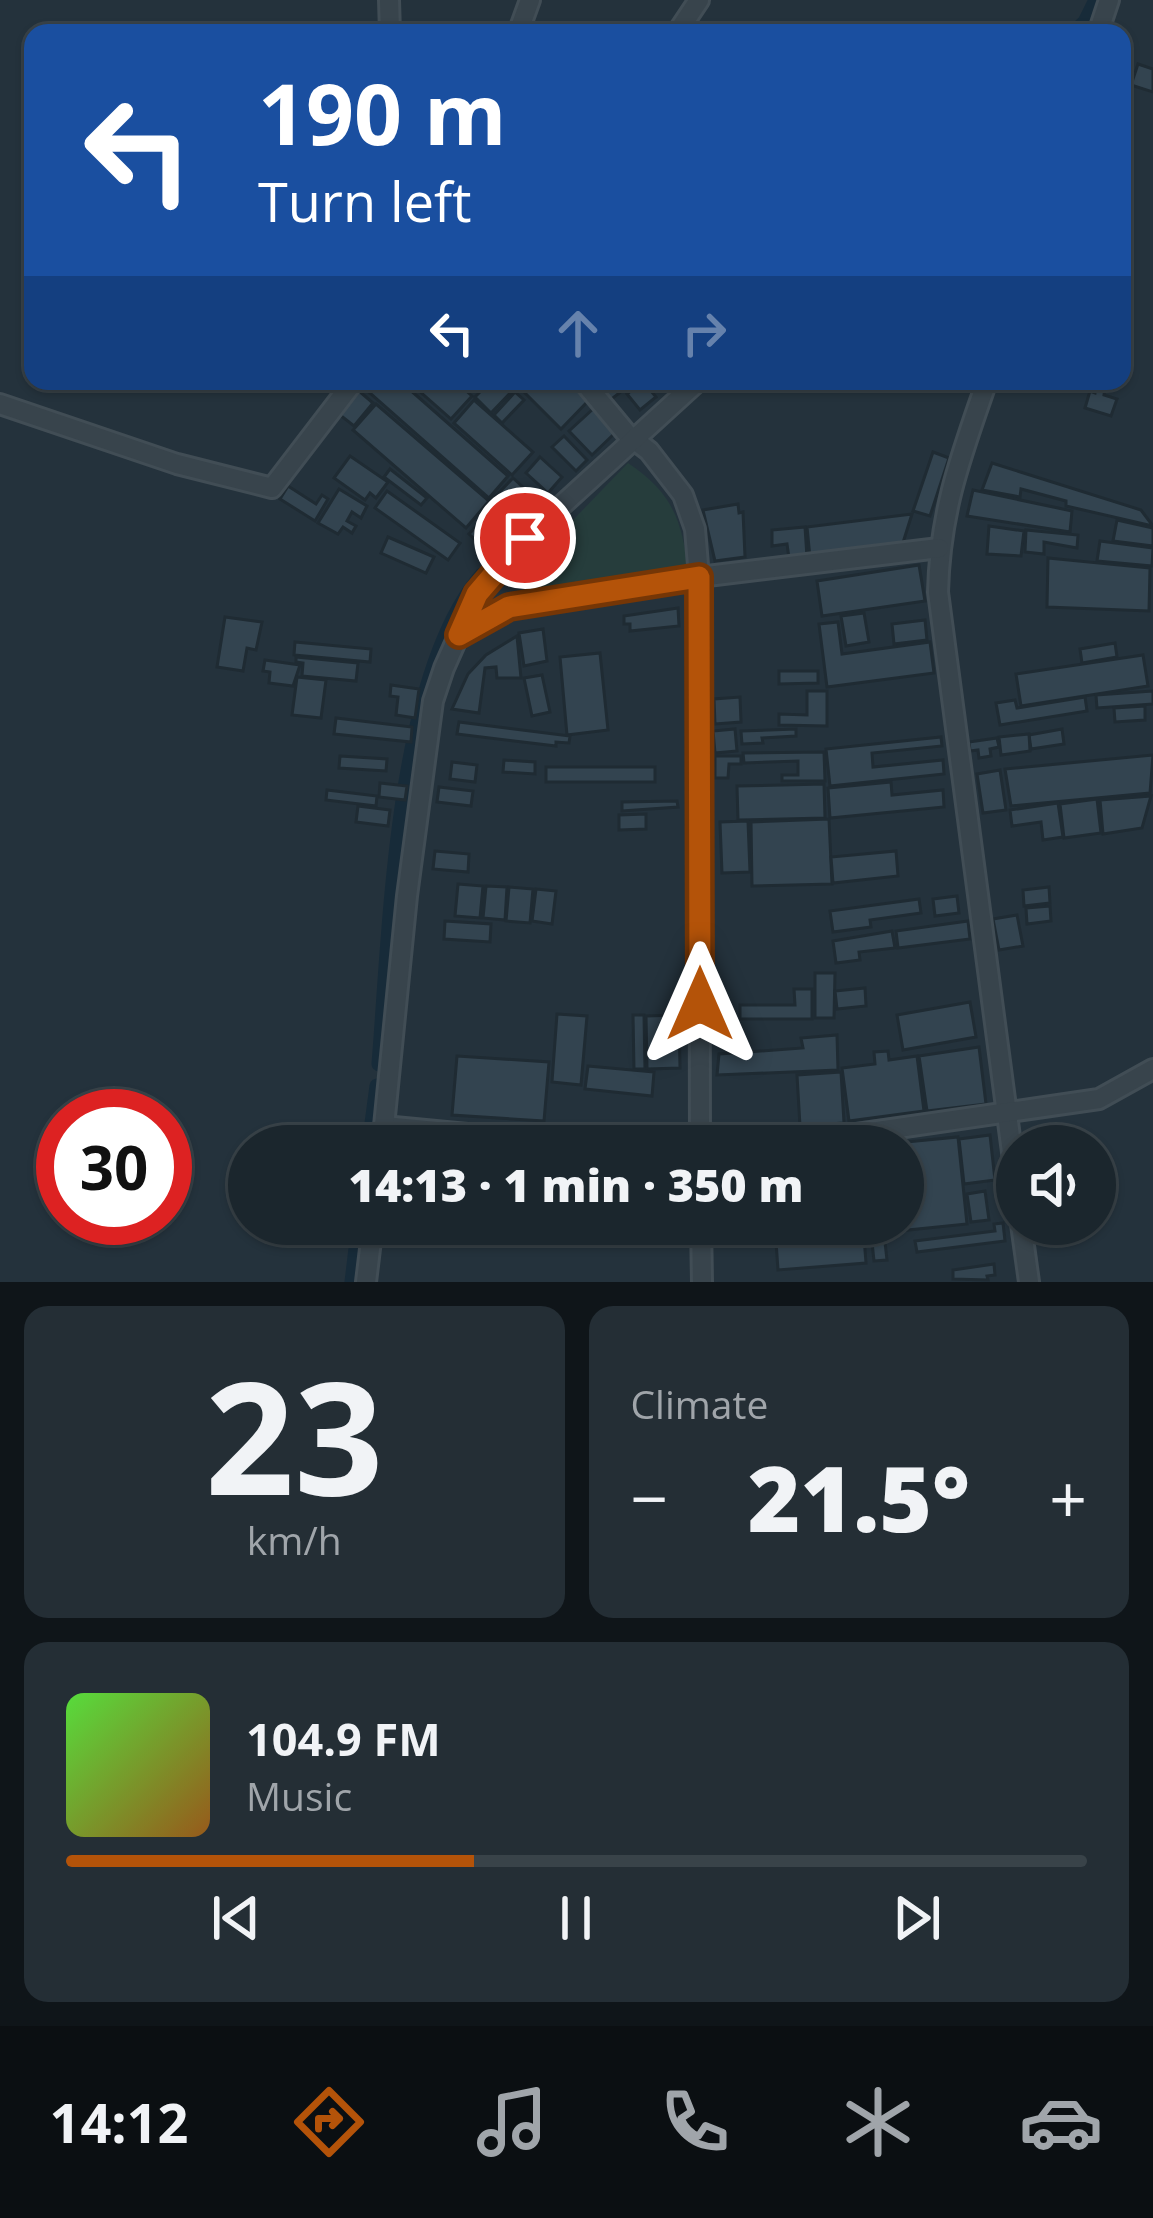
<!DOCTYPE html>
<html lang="en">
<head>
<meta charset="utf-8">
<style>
	:root { --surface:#1b262d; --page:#242e35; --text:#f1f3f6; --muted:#a0a5aa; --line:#394349; --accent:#b45309 }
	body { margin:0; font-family:"Open Sans",sans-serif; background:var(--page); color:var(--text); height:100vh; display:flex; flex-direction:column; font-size:45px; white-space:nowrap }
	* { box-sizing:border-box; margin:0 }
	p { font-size:39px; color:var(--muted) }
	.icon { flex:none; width:66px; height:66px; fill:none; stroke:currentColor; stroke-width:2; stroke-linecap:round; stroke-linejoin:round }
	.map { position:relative; height:1282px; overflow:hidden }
	.drawer { display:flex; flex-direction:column; gap:24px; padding:24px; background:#0f1519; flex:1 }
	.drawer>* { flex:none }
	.guide { position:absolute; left:24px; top:24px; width:1107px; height:366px; border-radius:24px; box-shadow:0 3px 9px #0004,0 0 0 3px var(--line); background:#1a4fa0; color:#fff; overflow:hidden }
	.tools { position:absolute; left:996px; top:1125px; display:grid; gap:24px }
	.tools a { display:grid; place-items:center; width:120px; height:120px; border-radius:50%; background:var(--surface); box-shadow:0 3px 9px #0004,0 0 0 3px var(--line); font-size:60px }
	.speed { position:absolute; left:36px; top:1089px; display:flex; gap:24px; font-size:60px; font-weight:700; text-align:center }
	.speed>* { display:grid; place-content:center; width:156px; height:156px; border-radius:50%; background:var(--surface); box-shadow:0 3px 9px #0004,0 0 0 3px var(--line); line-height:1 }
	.speed .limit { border:18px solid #d22; background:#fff; color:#111 }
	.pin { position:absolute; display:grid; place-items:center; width:102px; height:102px; color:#fff; margin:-51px; border:6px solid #fff; border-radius:50%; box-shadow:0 3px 12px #0007 }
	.me { position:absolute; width:132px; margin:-66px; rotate:0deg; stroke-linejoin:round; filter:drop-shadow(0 0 9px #0008) }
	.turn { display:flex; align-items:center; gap:42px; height:252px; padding:0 36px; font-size:54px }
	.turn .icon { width:156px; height:156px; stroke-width:2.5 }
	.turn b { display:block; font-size:84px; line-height:102px }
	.lanes { display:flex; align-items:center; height:114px; padding:0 36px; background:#0003; justify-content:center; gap:60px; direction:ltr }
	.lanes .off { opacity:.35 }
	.big { font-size:90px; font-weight:800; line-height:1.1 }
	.drawer .tile { flex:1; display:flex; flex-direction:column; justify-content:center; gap:18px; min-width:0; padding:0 42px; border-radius:24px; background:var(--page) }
	.drawer .dial { align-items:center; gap:0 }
	.dial b { font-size:156px; line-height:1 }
	.song { display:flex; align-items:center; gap:36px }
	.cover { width:144px; height:144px; border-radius:18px; background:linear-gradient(135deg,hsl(110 70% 55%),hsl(30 70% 35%)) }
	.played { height:12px; border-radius:6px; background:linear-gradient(90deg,var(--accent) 40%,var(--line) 40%) }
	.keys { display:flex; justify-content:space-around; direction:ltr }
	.heat { display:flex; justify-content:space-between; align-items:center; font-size:66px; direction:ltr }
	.drawer .tiles { flex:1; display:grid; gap:24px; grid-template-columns:1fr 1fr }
	.tile:last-child { grid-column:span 2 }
	.trip { position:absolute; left:228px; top:1125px; width:696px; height:120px; border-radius:60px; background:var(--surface); box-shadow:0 3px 9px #0004,0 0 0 3px var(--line); font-weight:800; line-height:120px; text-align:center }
	.tab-bar { display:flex; height:192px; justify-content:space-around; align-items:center; background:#0b0f12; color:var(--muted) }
	.tab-bar .icon { width:84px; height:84px }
	.tab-bar .on { color:var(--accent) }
	.tab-bar b { font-size:54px; color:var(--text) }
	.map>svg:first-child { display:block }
	.green { fill:#263d3c }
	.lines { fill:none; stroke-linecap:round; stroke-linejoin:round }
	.canal { stroke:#172b39; stroke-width:15 }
	.building { fill:#334450; stroke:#1f2b33; stroke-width:3 }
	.minor-casing { stroke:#414d55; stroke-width:24 }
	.path { stroke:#3f5553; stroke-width:3; stroke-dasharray:9 9; stroke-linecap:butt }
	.minor { stroke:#38444c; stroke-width:18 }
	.route-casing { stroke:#753606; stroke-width:30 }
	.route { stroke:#b45309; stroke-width:21 }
</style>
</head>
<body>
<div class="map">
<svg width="1153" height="1282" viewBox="0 0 1153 1282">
	<rect width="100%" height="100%" fill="#24323c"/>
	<path class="green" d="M628 463C674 494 681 520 689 572L536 595 520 575Z"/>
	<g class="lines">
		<g class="canal">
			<polyline points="1073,33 1085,22 1096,0"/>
			<path d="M379 1064C390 933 395 675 482 575"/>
			<polyline points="369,1146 377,1086"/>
			<polyline points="352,1282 359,1224"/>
		</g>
	</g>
	<g class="building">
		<polygon points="1138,64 1153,69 1153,92 1131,85"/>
		<polygon points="364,381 400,381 508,476 489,498 361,385"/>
		<polygon points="408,381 455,381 472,396 451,419"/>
		<polygon points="491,381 502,381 512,391 491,413 475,397"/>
		<polygon points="526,381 570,381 589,400 561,429 520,388"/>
		<polygon points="603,381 635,381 609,401 597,386"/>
		<polygon points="643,381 656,397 640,410 627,394"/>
		<polygon points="1096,386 1105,388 1104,395 1117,399 1111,416 1085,408 1090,391 1095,393"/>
		<polygon points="359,391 373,403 354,426 340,415"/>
		<polygon points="515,392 524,400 502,423 494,415"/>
		<polygon points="474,400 533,452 512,475 454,423"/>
		<polygon points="376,404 489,501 466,528 353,430"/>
		<polygon points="593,409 615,433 592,455 569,431"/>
		<polygon points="564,436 587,460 576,471 552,447"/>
		<polygon points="933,452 949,458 930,516 913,511"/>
		<polygon points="350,456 388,482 376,498 370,493 365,500 334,478"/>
		<polygon points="540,457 562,477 548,493 526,473"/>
		<polygon points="992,463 1141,510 1153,526 1066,506 1066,501 1021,489 1020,497 982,490"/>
		<polygon points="390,469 427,498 421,505 384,477"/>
		<polygon points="513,478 540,503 513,531 486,506"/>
		<polygon points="288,486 316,504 322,495 328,499 315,521 280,499"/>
		<polygon points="339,489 367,506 361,518 352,512 347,521 356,526 352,533 343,527 338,534 318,523"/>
		<polygon points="973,490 1072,511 1070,532 967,516"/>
		<polygon points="387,491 460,543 448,560 375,508"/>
		<polygon points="738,504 739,513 743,512 745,557 715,561 703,510"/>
		<polygon points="489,513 508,531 488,552 469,534"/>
		<polygon points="912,514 901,549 810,558 807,527"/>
		<polygon points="1117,520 1153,528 1153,546 1113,541"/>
		<polygon points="989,526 1024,531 1021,556 987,554"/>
		<polygon points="805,527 807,557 789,558 787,544 772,546 772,530"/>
		<polygon points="1026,530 1078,535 1077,548 1044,542 1044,554 1025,552"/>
		<polygon points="388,537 434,557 426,573 381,553"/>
		<polygon points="1100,541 1153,548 1152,566 1097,561"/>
		<polygon points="1048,558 1150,568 1149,611 1047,607"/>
		<polygon points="919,565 925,601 822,616 817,581"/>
		<polygon points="678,608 679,626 630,631 630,624 624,624 624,616"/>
		<polygon points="864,613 869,642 846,646 841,616"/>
		<polygon points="225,617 262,622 256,650 247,648 243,671 217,667"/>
		<polygon points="925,620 927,640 894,644 892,624"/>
		<polygon points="838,622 842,654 930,642 934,673 827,687 819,624"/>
		<polygon points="543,629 547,661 524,666 519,633"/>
		<polygon points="517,636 521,678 497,678 496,667 485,668 479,713 452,709 468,674 486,655"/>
		<polygon points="295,642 371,649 370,662 294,655"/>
		<polygon points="1115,643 1117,657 1082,663 1080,649"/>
		<polygon points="600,653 608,730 567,735 560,657"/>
		<polygon points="1143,655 1148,686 1021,706 1016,674"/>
		<polygon points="296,657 358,663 356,681 302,676 303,663 296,662"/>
		<polygon points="265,660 300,665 293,686 269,683 270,672 263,671"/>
		<polygon points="779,671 818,671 818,683 779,684"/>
		<polygon points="542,675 550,712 532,716 524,678"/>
		<polygon points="297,677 326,680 321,718 292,715"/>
		<polygon points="391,685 419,689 415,718 396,715 398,697 390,696"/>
		<polygon points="807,691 827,691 827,726 779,725 779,714 807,715"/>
		<polygon points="1153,691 1153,704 1097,708 1096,695"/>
		<polygon points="740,697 741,722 715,724 714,699"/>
		<polygon points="1085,697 1087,711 1000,725 996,703 1015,700 1017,708"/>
		<polygon points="1145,706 1145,720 1115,722 1114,708"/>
		<polygon points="336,718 412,727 411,742 334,734"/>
		<polygon points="459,722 570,736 569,743 556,742 556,746 457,734"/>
		<polygon points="735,729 737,751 715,753 713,731"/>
		<polygon points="796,729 796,736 762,738 763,743 742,744 741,731"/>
		<polygon points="1062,729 1064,744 1031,749 1029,735"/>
		<polygon points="1029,734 1030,751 1001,755 999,737"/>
		<polygon points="941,737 942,746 872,753 873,767 943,760 944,774 830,786 826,749"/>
		<polygon points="997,738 999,747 990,749 991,756 979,758 978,750 970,751 969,742"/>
		<polygon points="824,752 825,781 782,781 782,775 798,775 798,761 744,763 743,753"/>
		<polygon points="1153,755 1150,793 1011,806 1005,769"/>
		<polygon points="340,756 387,759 386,771 339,768"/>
		<polygon points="715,756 741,756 741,764 729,764 728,778 715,778"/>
		<polygon points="504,760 535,762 535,774 503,772"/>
		<polygon points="452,762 477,765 475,782 450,779"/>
		<rect x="546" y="767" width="109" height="15"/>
		<polygon points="1000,770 1006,810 983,813 977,774"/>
		<polygon points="891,782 892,795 943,790 944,807 830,818 828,788"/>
		<polygon points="380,783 407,786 405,800 379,797"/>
		<polygon points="824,784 825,818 738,820 737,786"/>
		<polygon points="439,787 473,791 471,806 437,802"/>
		<polygon points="327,790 377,796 376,806 326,800"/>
		<polygon points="1151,796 1142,828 1103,834 1100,800"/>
		<polygon points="1097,799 1101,833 1064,838 1060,804"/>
		<polygon points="677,801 678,807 622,811 622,802"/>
		<polygon points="1058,803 1063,837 1043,840 1041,822 1012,826 1010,810"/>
		<polygon points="358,806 390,810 388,826 356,822"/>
		<polygon points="646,814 646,829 619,830 619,815"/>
		<polygon points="829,819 832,884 752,886 751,822"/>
		<polygon points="748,821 750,872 722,873 720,822"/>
		<polygon points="435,851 469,854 468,872 433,869"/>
		<polygon points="896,851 898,876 833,883 831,857"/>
		<polygon points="458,884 483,886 480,918 455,916"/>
		<polygon points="486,886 507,887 505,920 483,918"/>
		<polygon points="509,887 533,889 530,923 506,921"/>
		<polygon points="1049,887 1050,903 1024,906 1023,890"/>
		<polygon points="536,889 556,891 552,924 532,921"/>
		<polygon points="957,896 959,913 935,916 933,899"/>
		<polygon points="919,899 921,913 870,920 871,927 833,932 830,911"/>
		<polygon points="1050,906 1051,921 1027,924 1026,908"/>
		<polygon points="1017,915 1023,946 999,950 993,919"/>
		<polygon points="445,921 491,924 490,942 444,939"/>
		<polygon points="968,921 970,939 898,948 896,931"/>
		<polygon points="892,931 895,948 859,952 860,960 836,963 833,941"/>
		<polygon points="815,973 835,973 834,1018 815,1018"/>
		<polygon points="865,988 866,1006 837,1009 835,991"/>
		<polygon points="794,989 812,989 812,1019 740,1019 740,1005 795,1005"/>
		<polygon points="970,1002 976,1037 903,1050 897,1015"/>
		<polygon points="557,1014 587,1016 581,1085 552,1082"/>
		<polygon points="633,1015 644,1015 645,1069 634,1069"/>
		<polygon points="679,1015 680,1068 647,1069 646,1016"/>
		<polygon points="837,1035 838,1070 717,1075 719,1054 803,1048 801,1038"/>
		<polygon points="979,1047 986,1104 927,1111 919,1056"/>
		<polygon points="888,1051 889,1060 917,1056 924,1111 849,1121 842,1068 875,1064 874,1052"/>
		<polygon points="457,1056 549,1062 544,1121 452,1115"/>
		<polygon points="588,1066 654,1072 652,1096 585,1089"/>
		<polygon points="841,1072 844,1123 800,1126 797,1075"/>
		<polygon points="990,1135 995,1180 964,1184 959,1139"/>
		<polygon points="958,1137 967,1224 898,1231 897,1224 903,1224 903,1204 913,1203 906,1142"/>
		<polygon points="985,1191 989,1220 971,1222 967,1194"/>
		<polygon points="1003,1223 1005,1241 917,1252 915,1241 995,1231 994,1224"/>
		<polygon points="808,1224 863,1224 866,1263 778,1270 775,1227"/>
		<polygon points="870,1224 883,1224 887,1260 874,1261"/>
		<polygon points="994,1264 995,1275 987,1276 988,1280 953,1279 953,1270"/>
	</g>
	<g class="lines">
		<defs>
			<g id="minor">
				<polyline points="389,0 390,33"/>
				<polyline points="518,33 530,0"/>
				<polyline points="677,33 699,0"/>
				<polyline points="1098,33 1109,0"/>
				<polyline points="583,381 627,434 649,451 683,495 695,529 699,577 700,1146"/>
				<path d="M987 381C961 456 940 510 938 592L1017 1190"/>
				<polyline points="0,404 177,464 272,488 354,381"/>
				<polyline points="459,635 509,607 699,577 939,548"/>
				<polyline points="384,1126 594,1146"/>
				<polyline points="382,1146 407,896 433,701 444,668 477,594 504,558 698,381"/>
				<polyline points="774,1146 1099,1099 1153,1069"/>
				<polyline points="701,1224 702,1282"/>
				<polyline points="1021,1224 1029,1282"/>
				<polyline points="366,1282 373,1224"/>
			</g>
		</defs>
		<use href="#minor" class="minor-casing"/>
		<polyline class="path" points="711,392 723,381"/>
		<use href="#minor" class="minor"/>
	</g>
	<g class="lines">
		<defs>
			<polyline id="route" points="525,538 477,594 459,635 509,607 699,577 700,1004"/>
		</defs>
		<use href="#route" class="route-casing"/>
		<use href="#route" class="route"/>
	</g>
</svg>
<div class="tools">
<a><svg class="icon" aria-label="sound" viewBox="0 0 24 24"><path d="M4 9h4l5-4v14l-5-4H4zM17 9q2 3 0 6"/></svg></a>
</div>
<div class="speed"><div class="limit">30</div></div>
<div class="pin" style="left:525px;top:538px;background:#d93025"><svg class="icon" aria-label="arrive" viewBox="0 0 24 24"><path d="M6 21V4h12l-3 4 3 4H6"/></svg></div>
<svg class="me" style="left:700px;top:1004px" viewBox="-20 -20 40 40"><path d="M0-17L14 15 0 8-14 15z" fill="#b45309" stroke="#fff" stroke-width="4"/></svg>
<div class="trip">14:13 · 1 min · 350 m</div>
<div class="guide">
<div class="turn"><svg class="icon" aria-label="left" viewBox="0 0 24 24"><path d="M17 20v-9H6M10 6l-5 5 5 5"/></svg><div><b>190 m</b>Turn left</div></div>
<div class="lanes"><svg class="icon" aria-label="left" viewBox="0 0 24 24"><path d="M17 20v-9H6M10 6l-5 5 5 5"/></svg><svg class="icon off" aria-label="ahead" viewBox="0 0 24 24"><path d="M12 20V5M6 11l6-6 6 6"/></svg><svg class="icon off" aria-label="right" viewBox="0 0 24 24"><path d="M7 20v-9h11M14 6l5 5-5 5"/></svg></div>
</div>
</div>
<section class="drawer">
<div class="tiles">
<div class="tile dial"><b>23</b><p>km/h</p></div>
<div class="tile"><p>Climate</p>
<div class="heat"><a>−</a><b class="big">21.5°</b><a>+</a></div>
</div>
<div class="tile">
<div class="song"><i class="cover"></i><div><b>104.9 FM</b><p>Music</p></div></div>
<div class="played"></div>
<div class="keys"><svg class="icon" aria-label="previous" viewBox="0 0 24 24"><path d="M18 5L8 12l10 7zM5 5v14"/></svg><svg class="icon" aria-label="pause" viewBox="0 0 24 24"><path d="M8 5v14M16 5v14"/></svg><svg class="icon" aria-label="next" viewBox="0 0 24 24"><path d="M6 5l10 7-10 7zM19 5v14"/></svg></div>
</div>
</div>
</section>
<nav class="tab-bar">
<b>14:12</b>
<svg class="icon on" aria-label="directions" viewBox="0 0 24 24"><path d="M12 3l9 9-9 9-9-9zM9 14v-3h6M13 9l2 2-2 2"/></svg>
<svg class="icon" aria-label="music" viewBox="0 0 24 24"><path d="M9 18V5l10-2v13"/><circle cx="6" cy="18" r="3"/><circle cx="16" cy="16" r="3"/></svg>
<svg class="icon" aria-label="phone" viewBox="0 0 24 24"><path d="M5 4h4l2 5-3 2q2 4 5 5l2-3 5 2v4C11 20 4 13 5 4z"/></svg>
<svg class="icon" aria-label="climate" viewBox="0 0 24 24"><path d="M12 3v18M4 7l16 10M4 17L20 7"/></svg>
<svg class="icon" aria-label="car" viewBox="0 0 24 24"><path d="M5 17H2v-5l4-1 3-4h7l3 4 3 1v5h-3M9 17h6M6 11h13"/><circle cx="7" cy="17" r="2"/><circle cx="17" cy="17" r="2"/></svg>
</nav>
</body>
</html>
